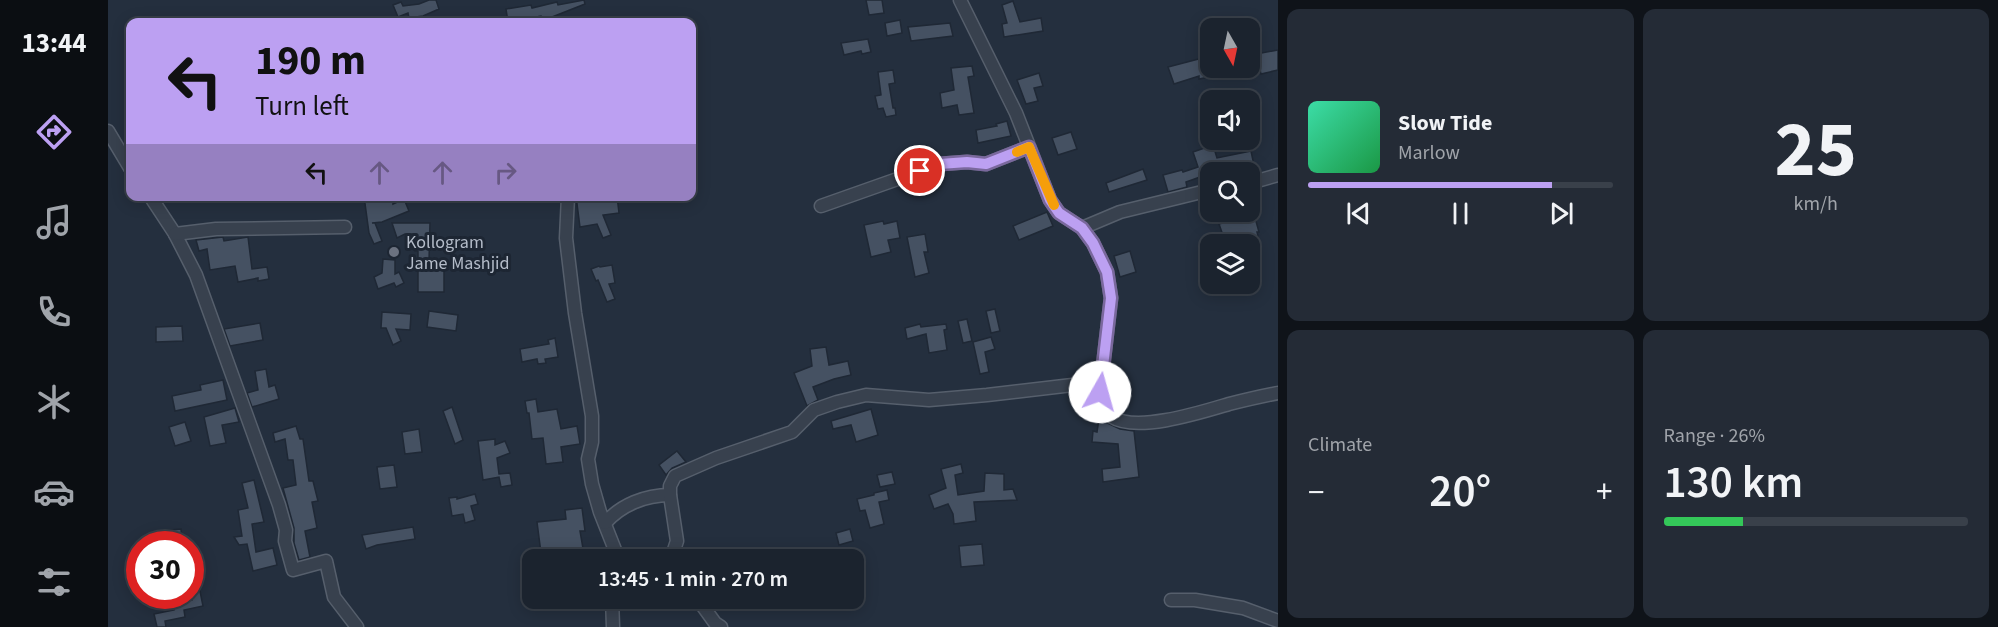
<!DOCTYPE html>
<html lang="en">
<head>
<meta charset="utf-8">
<style>
	:root { --surface:#1b232e; --page:#242b36; --text:#f1f3f6; --muted:#a0a4aa; --line:#39404a; --accent:#bca0f2 }
	body { margin:0; font-family:"Source Sans 3",sans-serif; background:var(--page); color:var(--text); height:100vh; display:flex; flex-direction:column; font-size:22px; white-space:nowrap }
	* { box-sizing:border-box; margin:0 }
	p { font-size:20px; color:var(--muted) }
	.icon { flex:none; width:33px; height:33px; fill:none; stroke:currentColor; stroke-width:2; stroke-linecap:round; stroke-linejoin:round }
	.map { position:relative; flex:1; overflow:hidden }
	.panel { display:flex; flex-direction:column; gap:9px; padding:9px; background:#0f1319; width:720px }
	.panel>* { flex:none }
	.banner { position:absolute; left:18px; top:18px; width:570px; height:183px; border-radius:12px; box-shadow:0 3px 15px #0003,0 0 0 2px var(--line); background:#bca0f2; color:#111; overflow:hidden }
	.needle { width:39px; rotate:171deg }
	.controls { position:absolute; left:1092px; top:18px; display:grid; gap:12px }
	.controls a { display:grid; place-items:center; width:60px; height:60px; border-radius:12px; background:var(--surface); box-shadow:0 3px 15px #0003,0 0 0 2px var(--line); font-size:30px }
	.speed { position:absolute; left:18px; top:531px; display:flex; gap:12px; font-size:30px; font-weight:700; text-align:center }
	.speed>* { display:grid; place-content:center; width:78px; height:78px; border-radius:50%; background:var(--surface); box-shadow:0 3px 15px #0003,0 0 0 2px var(--line); line-height:1 }
	.speed .limit { border:9px solid #d22; background:#fff; color:#111 }
	.pin { position:absolute; display:grid; place-items:center; width:51px; height:51px; color:#fff; margin:-26px; border:3px solid #fff; border-radius:50%; box-shadow:0 2px 6px #0007 }
	.me { position:absolute; width:66px; margin:-33px; rotate:7deg; stroke-linejoin:round; filter:drop-shadow(0 0 4px #0008) }
	.turn { display:flex; align-items:center; gap:21px; height:126px; padding:0 30px; font-size:27px }
	.turn .icon { width:78px; height:78px; stroke-width:2.5 }
	.turn b { display:block; font-size:42px; line-height:51px }
	.lanes { display:flex; align-items:center; height:57px; padding:0 30px; background:#0003; justify-content:center; gap:30px; direction:ltr }
	.lanes .off { opacity:.35 }
	.big { font-size:45px; font-weight:600; line-height:1.1 }
	.panel .card { flex:1; display:flex; flex-direction:column; justify-content:center; gap:9px; min-width:0; padding:0 21px; border-radius:12px; background:var(--page) }
	.panel .dial { align-items:center; gap:0 }
	.dial b { font-size:78px; line-height:1 }
	.song { display:flex; align-items:center; gap:18px }
	.cover { width:72px; height:72px; border-radius:9px; background:linear-gradient(135deg,hsl(160 70% 55%),hsl(140 70% 35%)) }
	.played { height:6px; border-radius:3px; background:linear-gradient(90deg,var(--accent) 80%,var(--line) 80%) }
	.keys { display:flex; justify-content:space-around; direction:ltr }
	.heat { display:flex; justify-content:space-between; align-items:center; font-size:33px; direction:ltr }
	.charge { height:9px; border-radius:4px; background:linear-gradient(90deg,#34c759 26%,var(--line) 0) }
	.panel .tiles { flex:1; display:grid; gap:9px; grid-template-columns:repeat(2,1fr) }
	.trip { position:absolute; left:414px; top:549px; width:342px; height:60px; border-radius:12px; background:var(--surface); box-shadow:0 3px 15px #0003,0 0 0 2px var(--line); font-weight:600; line-height:60px; text-align:center }
	main { display:flex; flex:1; min-height:0 }
	.menu { display:flex; flex-direction:column; width:108px; justify-content:space-around; align-items:center; background:#0b0e12; color:var(--muted) }
	.menu .icon { width:42px; height:42px }
	.menu .on { color:var(--accent) }
	.menu b { font-size:27px; color:var(--text) }
	.map>svg:first-child { display:block }
	.building { fill:#455162; stroke:#1f2835; stroke-width:1.5 }
	.lines { fill:none; stroke-linecap:round; stroke-linejoin:round }
	.street-casing { stroke:#565f6c; stroke-width:15 }
	.street { stroke:#38414e; stroke-width:12 }
	.route-casing { stroke:#7a689d; stroke-width:15 }
	.route { stroke:#bca0f2; stroke-width:10 }
	.slow { stroke:#f59e0b; stroke-width:10 }
	.worship-dot { fill:#6b7280; stroke:#1d2633; stroke-width:2 }
	.labels { text-anchor:middle; dominant-baseline:central; stroke-width:6; stroke-linejoin:round; paint-order:stroke }
	.poi-label { font-size:18px; fill:#b4bcc9; stroke:#1d2633; text-anchor:start }
</style>
</head>
<body>
<main>
<nav class="menu">
<b>13:44</b>
<svg class="icon on" aria-label="directions" viewBox="0 0 24 24"><path d="M12 3l9 9-9 9-9-9zM9 14v-3h6M13 9l2 2-2 2"/></svg>
<svg class="icon" aria-label="music" viewBox="0 0 24 24"><path d="M9 18V5l10-2v13"/><circle cx="6" cy="18" r="3"/><circle cx="16" cy="16" r="3"/></svg>
<svg class="icon" aria-label="phone" viewBox="0 0 24 24"><path d="M5 4h4l2 5-3 2q2 4 5 5l2-3 5 2v4C11 20 4 13 5 4z"/></svg>
<svg class="icon" aria-label="climate" viewBox="0 0 24 24"><path d="M12 3v18M4 7l16 10M4 17L20 7"/></svg>
<svg class="icon" aria-label="car" viewBox="0 0 24 24"><path d="M5 17H2v-5l4-1 3-4h7l3 4 3 1v5h-3M9 17h6M6 11h13"/><circle cx="7" cy="17" r="2"/><circle cx="17" cy="17" r="2"/></svg>
<svg class="icon" aria-label="filters" viewBox="0 0 24 24"><path d="M4 7h16M4 17h16"/><circle cx="9" cy="7" r="2"/><circle cx="15" cy="17" r="2"/></svg>
</nav>
<div class="map">
<svg width="1170" height="627" viewBox="0 0 1170 627">
	<rect width="100%" height="100%" fill="#242f3e"/>
	<g class="building">
		<polygon points="321,0 328,0 331,9 315,16 301,18 300,13 290,17 285,5 293,2 295,6 311,4"/>
		<polygon points="476,0 477,4 439,19 434,20 433,16 400,22 398,9 423,5 424,8 449,2 450,5"/>
		<polygon points="758,0 774,0 776,13 761,15"/>
		<polygon points="905,1 912,22 933,18 935,31 896,37 894,24 899,23 894,5"/>
		<polygon points="792,20 794,33 779,36 777,23"/>
		<polygon points="842,23 845,36 803,41 800,27"/>
		<polygon points="760,39 763,52 754,54 753,51 736,55 733,43"/>
		<polygon points="1170,50 1170,70 1153,74 1148,54"/>
		<polygon points="1102,56 1102,68 1131,68 1131,71 1091,79 1091,76 1066,84 1060,67"/>
		<polygon points="864,66 866,76 860,77 866,113 851,115 849,105 834,108 832,93 846,90 843,68"/>
		<polygon points="785,70 787,83 781,84 785,108 787,108 788,115 778,117 775,108 770,109 767,96 773,95 770,72"/>
		<polygon points="931,73 935,86 926,88 930,101 918,104 909,80"/>
		<polygon points="899,121 903,136 870,143 868,130 889,126 888,124"/>
		<polygon points="963,132 969,149 950,155 944,138"/>
		<polygon points="1105,145 1109,158 1143,151 1147,170 1118,172 1117,168 1078,182 1079,187 1060,192 1055,175 1074,170 1075,172 1090,167 1085,152"/>
		<polygon points="1035,169 1039,180 1001,192 998,183"/>
		<polygon points="256,196 285,196 285,204 296,199 301,211 274,222 264,223 267,223 274,241 266,244 261,233"/>
		<polygon points="468,196 509,196 511,213 495,215 503,235 495,238 489,224 472,227"/>
		<polygon points="939,212 945,226 911,240 905,226"/>
		<polygon points="1146,214 1151,232 1149,232 1152,244 1142,246 1142,244 1118,244 1111,224"/>
		<polygon points="775,221 776,224 789,221 792,238 780,240 783,252 763,257 756,225"/>
		<polygon points="284,223 322,223 321,261 336,261 336,292 310,292 310,251 307,251 308,234 297,234 289,238"/>
		<polygon points="817,234 820,252 816,252 821,273 807,277 799,237"/>
		<polygon points="115,237 116,241 140,237 144,269 159,267 161,279 150,281 150,278 130,282 127,266 102,270 99,249 91,251 88,240"/>
		<polygon points="1022,251 1028,272 1012,277 1006,256"/>
		<polygon points="275,259 287,260 287,274 291,272 296,283 288,287 286,283 270,289 266,277 274,273"/>
		<polygon points="504,265 507,283 501,284 507,299 499,302 490,280 488,281 483,269 491,266 492,267"/>
		<polygon points="887,309 892,331 883,333 878,311"/>
		<polygon points="321,311 350,315 348,331 319,327"/>
		<polygon points="274,312 303,314 302,330 288,329 293,341 285,345 278,328 273,328"/>
		<polygon points="859,319 864,341 855,343 850,321"/>
		<polygon points="152,323 155,340 122,346 116,329"/>
		<polygon points="812,324 813,327 838,324 839,329 836,330 839,350 821,353 818,334 799,339 797,328"/>
		<polygon points="74,326 75,341 48,342 48,327"/>
		<polygon points="883,337 887,349 877,352 881,372 872,374 865,342"/>
		<polygon points="447,338 450,357 437,359 438,363 430,364 429,359 414,362 412,349 441,344 440,340"/>
		<polygon points="718,347 721,365 740,361 743,375 726,379 705,387 710,400 699,406 686,373 704,366 702,349"/>
		<polygon points="158,369 161,387 167,385 171,399 144,407 139,393 150,390 147,371"/>
		<polygon points="115,380 119,400 67,411 64,396 93,390 92,385"/>
		<polygon points="428,399 430,412 449,409 453,429 469,426 472,444 453,447 455,462 438,464 435,438 424,439 421,413 419,413 417,401"/>
		<polygon points="344,407 355,440 347,444 335,411"/>
		<polygon points="127,408 131,422 114,425 118,443 102,446 96,417"/>
		<polygon points="763,409 770,435 748,442 743,425 725,429 723,421"/>
		<polygon points="991,419 1012,429 1026,431 1031,477 995,482 994,469 1012,467 1010,444 984,442 985,431 989,432"/>
		<polygon points="77,422 83,441 67,446 61,427"/>
		<polygon points="188,426 192,439 195,439 201,481 205,481 210,501 204,502 209,528 197,531 202,557 191,560 186,543 186,528 175,488 188,485 185,460 180,460 177,439 167,442 165,433"/>
		<polygon points="311,429 314,452 297,454 294,432"/>
		<polygon points="387,439 387,445 397,441 402,453 389,458 391,474 402,473 404,485 393,487 391,477 375,480 370,441"/>
		<polygon points="569,451 578,462 564,468 558,475 551,465"/>
		<polygon points="853,464 855,473 847,475 850,495 876,491 877,473 896,474 896,490 905,489 909,500 866,502 868,521 846,524 845,514 840,504 826,509 821,495 838,488 833,469"/>
		<polygon points="286,465 289,487 272,489 269,467"/>
		<polygon points="784,472 787,484 772,487 769,475"/>
		<polygon points="146,480 156,522 144,524 148,552 165,548 169,565 145,571 139,544 131,545 126,537 134,536 130,510 140,508 134,483"/>
		<polygon points="779,490 781,500 771,502 776,524 762,528 757,510 752,511 749,499 766,495 766,493"/>
		<polygon points="367,494 370,504 363,506 367,520 357,523 355,514 344,516 341,498 349,497 349,499"/>
		<polygon points="474,508 477,531 472,531 477,560 418,560 418,556 433,553 429,522 458,519 457,510"/>
		<polygon points="305,527 307,539 269,545 258,549 254,535"/>
		<polygon points="73,529 74,542 52,543 51,531"/>
		<polygon points="742,529 745,541 731,545 728,533"/>
		<polygon points="874,544 876,565 853,567 851,546"/>
		<polygon points="92,591 95,606 76,610 77,617 57,621 58,627 49,627 46,614 66,610 65,604 84,600 83,593"/>
	</g>
	<g class="lines">
		<defs>
			<g id="street">
				<path d="M852 0 908 113 942 200 951 213 974 228 985 243 999 272 1003 298 992 392C994 400 997 412 1004 417 1029 433 1094 412 1121 404 1137 400 1154 396 1170 393"/>
				<polyline points="0,131 22,168"/>
				<polyline points="1142,183 1170,175"/>
				<polyline points="42,196 67,234 88,275 171,505 178,530 177,541 185,570 218,561 226,597 249,627"/>
				<polyline points="460,196 458,238 467,313 484,416 484,442 480,459 484,484 492,512 511,560"/>
				<polyline points="713,206 832,164 859,162 878,164 921,147"/>
				<polyline points="974,228 1012,212 1102,190"/>
				<polyline points="67,234 108,229 237,227"/>
				<path d="M497 523C513 505 537 495 562 495"/>
				<polyline points="567,560 566,550 569,541 562,495 562,486 567,476 608,458 684,432 706,410 729,402 758,395 821,400 879,395 973,384 982,386 992,392"/>
				<polyline points="504,598 505,627"/>
				<polyline points="589,598 607,623 613,627"/>
				<polyline points="1063,600 1087,600 1135,608 1170,621"/>
			</g>
		</defs>
		<use href="#street" class="street-casing"/>
		<use href="#street" class="street"/>
	</g>
	<g class="lines">
		<defs>
			<polyline id="route" points="812,171 832,164 859,162 878,164 921,147 942,200 951,213 974,228 985,243 999,272 1003,298 992,392"/>
		</defs>
		<use href="#route" class="route-casing"/>
		<use href="#route" class="route"/>
		<polyline class="slow" points="909,152 921,147 946,205"/>
	</g>
	<circle class="worship-dot" cx="286" cy="252" r="6"/>
	<g class="labels">
		<g class="poi-label">
			<text x="298" y="242">Kollogram<tspan x="298" dy="21">Jame Mashjid</tspan></text>
		</g>
	</g>
</svg>
<div class="controls">
<a><svg class="needle" viewBox="-14 -14 28 28"><path d="M0-13l5 13h-10z" fill="#e53935"/><path d="M0 13l5-13h-10z" fill="#a0a4aa"/></svg></a>
<a><svg class="icon" aria-label="sound" viewBox="0 0 24 24"><path d="M4 9h4l5-4v14l-5-4H4zM17 9q2 3 0 6"/></svg></a>
<a><svg class="icon" aria-label="search" viewBox="0 0 24 24"><circle cx="10" cy="10" r="6"/><path d="M15 15l6 6"/></svg></a>
<a><svg class="icon" aria-label="layers" viewBox="0 0 24 24"><path d="M12 4l9 5-9 5-9-5zM3 14l9 5 9-5"/></svg></a>
</div>
<div class="speed"><div class="limit">30</div></div>
<div class="pin" style="left:812px;top:171px;background:#d93025"><svg class="icon" aria-label="arrive" viewBox="0 0 24 24"><path d="M6 21V4h12l-3 4 3 4H6"/></svg></div>
<svg class="me" style="left:992px;top:392px" viewBox="-20 -20 40 40"><circle r="19" fill="#fff"/><path d="M0-13L10 11 0 6-10 11z" fill="#bca0f2"/></svg>
<div class="trip">13:45 · 1 min · 270 m</div>
<div class="banner">
<div class="turn"><svg class="icon" aria-label="left" viewBox="0 0 24 24"><path d="M17 20v-9H6M10 6l-5 5 5 5"/></svg><div><b>190 m</b>Turn left</div></div>
<div class="lanes"><svg class="icon" aria-label="left" viewBox="0 0 24 24"><path d="M17 20v-9H6M10 6l-5 5 5 5"/></svg><svg class="icon off" aria-label="ahead" viewBox="0 0 24 24"><path d="M12 20V5M6 11l6-6 6 6"/></svg><svg class="icon off" aria-label="ahead" viewBox="0 0 24 24"><path d="M12 20V5M6 11l6-6 6 6"/></svg><svg class="icon off" aria-label="right" viewBox="0 0 24 24"><path d="M7 20v-9h11M14 6l5 5-5 5"/></svg></div>
</div>
</div>
<section class="panel">
<div class="tiles">
<div class="card">
<div class="song"><i class="cover"></i><div><b>Slow Tide</b><p>Marlow</p></div></div>
<div class="played"></div>
<div class="keys"><svg class="icon" aria-label="previous" viewBox="0 0 24 24"><path d="M18 5L8 12l10 7zM5 5v14"/></svg><svg class="icon" aria-label="pause" viewBox="0 0 24 24"><path d="M8 5v14M16 5v14"/></svg><svg class="icon" aria-label="next" viewBox="0 0 24 24"><path d="M6 5l10 7-10 7zM19 5v14"/></svg></div>
</div>
<div class="card dial"><b>25</b><p>km/h</p></div>
<div class="card"><p>Climate</p>
<div class="heat"><a>−</a><b class="big">20°</b><a>+</a></div>
</div>
<div class="card"><p>Range · 26%</p><b class="big">130 km</b><div class="charge"></div></div>
</div>
</section>
</main>
</body>
</html>
